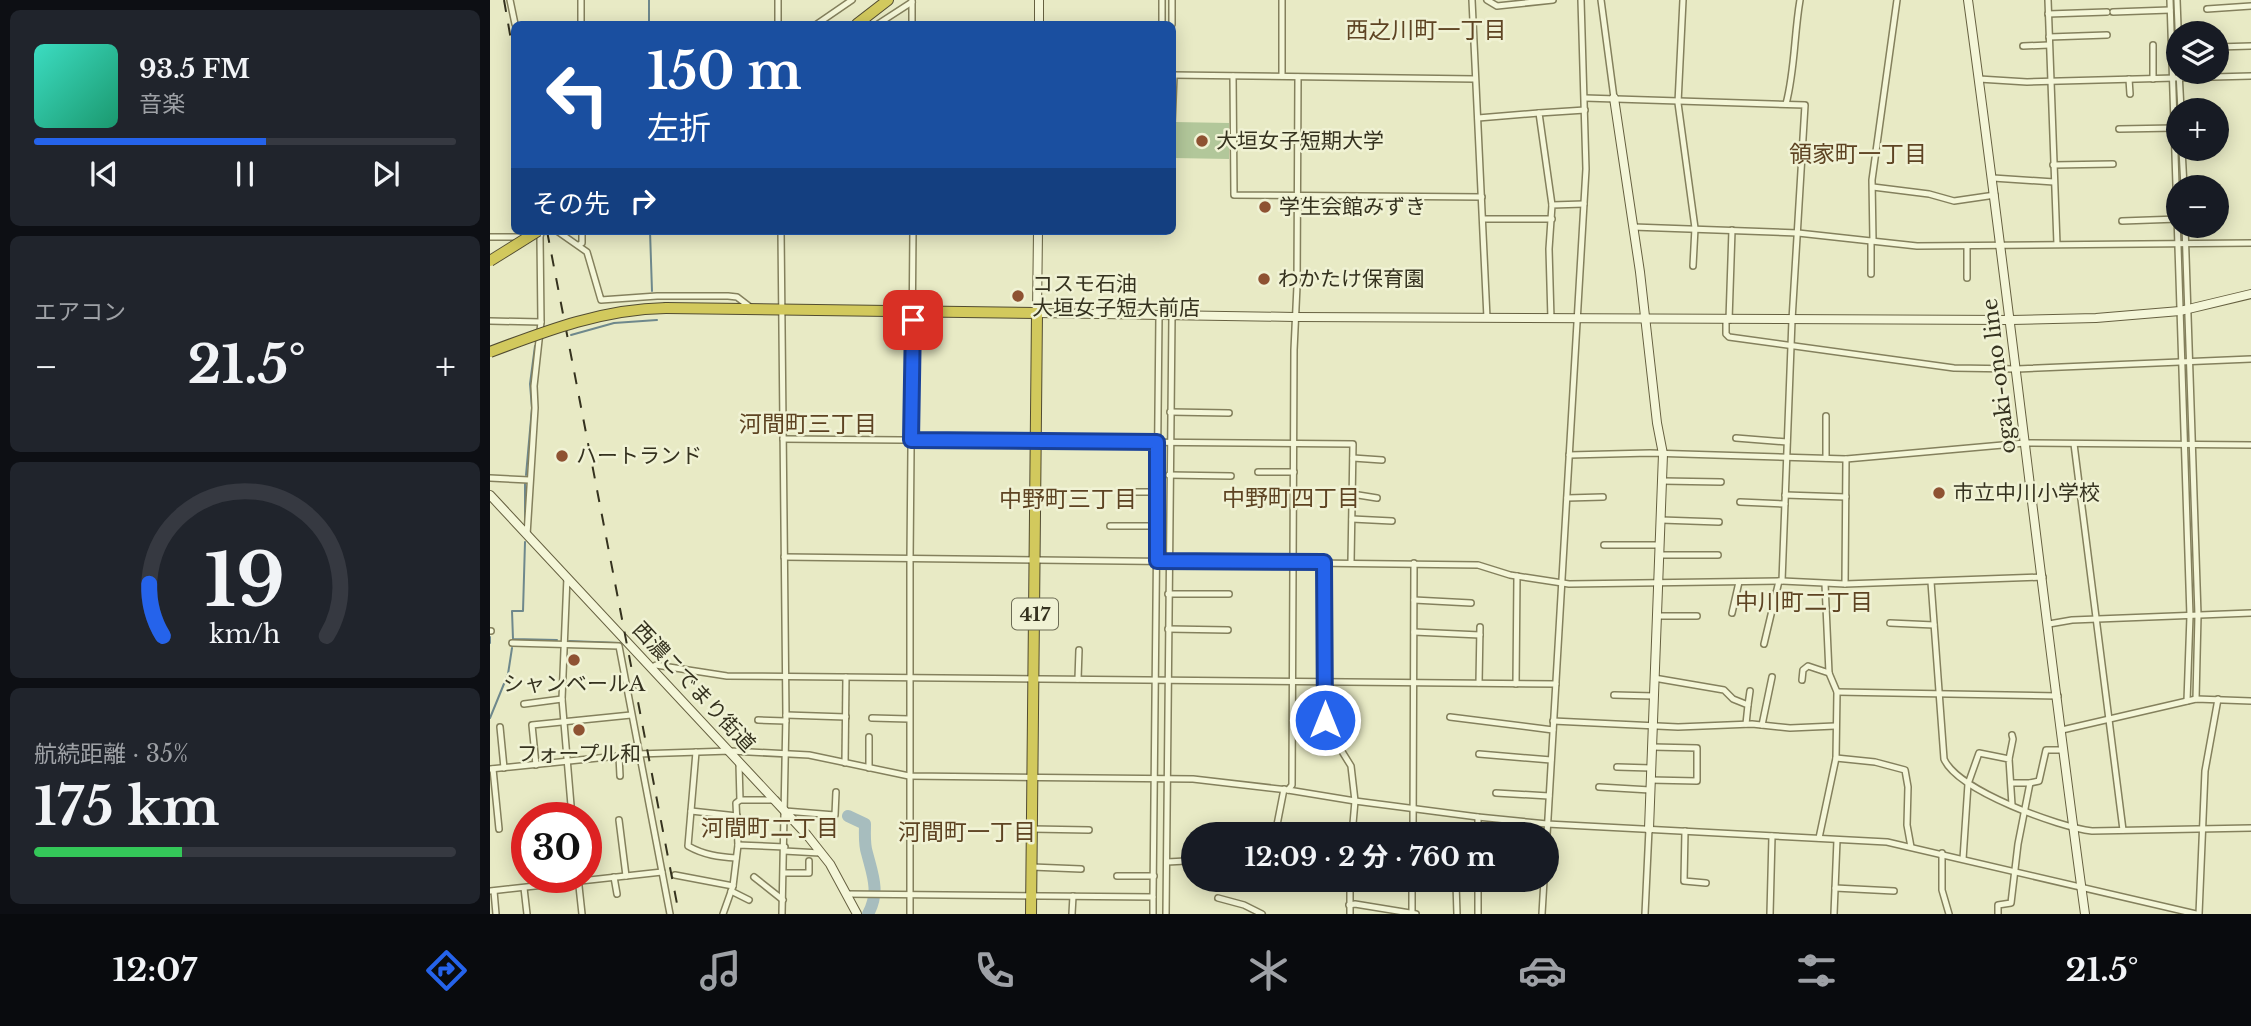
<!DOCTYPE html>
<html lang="ja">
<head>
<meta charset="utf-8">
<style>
	:root { --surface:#171b24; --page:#20242c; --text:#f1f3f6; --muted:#9ea1a6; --line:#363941; --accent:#2563eb }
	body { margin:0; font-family:"Libre Baskerville","Noto Sans JP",serif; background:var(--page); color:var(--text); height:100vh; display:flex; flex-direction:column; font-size:26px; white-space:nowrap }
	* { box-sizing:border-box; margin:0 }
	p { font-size:23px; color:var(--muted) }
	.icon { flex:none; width:38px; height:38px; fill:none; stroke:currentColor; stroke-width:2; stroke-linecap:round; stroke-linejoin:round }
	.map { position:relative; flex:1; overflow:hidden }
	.details { display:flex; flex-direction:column; gap:10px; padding:10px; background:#0d0f14; width:490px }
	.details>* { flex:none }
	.banner { position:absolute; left:21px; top:21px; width:665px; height:214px; border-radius:10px; box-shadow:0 4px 18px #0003; background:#1a4fa0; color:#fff; overflow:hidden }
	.buttons { position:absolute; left:1676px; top:21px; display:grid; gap:14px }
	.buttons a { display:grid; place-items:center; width:63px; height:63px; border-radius:50%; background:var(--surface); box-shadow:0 4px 18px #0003; font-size:35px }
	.speed { position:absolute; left:21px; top:802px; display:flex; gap:14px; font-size:35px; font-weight:700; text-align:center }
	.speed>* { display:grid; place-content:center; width:91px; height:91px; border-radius:50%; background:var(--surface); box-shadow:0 4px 18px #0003; line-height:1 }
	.speed .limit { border:10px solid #d22; background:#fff; color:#111 }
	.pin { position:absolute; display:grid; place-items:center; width:60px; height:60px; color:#fff; margin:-30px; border-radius:14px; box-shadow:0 4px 10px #0006 }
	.me { position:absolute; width:77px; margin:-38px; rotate:0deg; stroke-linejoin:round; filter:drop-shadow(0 0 5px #0008) }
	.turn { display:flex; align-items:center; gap:24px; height:147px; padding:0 21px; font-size:32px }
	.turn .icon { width:91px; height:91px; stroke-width:2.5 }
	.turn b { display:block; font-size:49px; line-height:60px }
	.then { display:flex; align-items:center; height:66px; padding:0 21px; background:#0003; gap:14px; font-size:26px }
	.big { font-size:52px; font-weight:700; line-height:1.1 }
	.details .tile { flex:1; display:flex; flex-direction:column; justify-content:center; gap:10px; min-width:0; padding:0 24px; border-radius:10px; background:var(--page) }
	.details .dial { align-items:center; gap:0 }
	.dial svg { height:182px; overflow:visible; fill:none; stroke:var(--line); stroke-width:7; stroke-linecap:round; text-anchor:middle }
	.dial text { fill:var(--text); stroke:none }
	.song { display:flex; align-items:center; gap:21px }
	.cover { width:84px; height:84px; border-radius:10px; background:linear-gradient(135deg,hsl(170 70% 55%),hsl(160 70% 35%)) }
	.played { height:7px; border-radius:4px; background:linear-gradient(90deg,var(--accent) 55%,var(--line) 55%) }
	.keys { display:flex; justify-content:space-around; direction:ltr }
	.heat { display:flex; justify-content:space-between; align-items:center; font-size:38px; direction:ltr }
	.charge { height:10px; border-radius:5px; background:linear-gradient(90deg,#34c759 35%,var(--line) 0) }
	.trip { position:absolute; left:691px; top:822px; width:378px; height:70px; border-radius:35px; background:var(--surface); box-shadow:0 4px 18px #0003; font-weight:700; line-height:70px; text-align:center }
	.menu { display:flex; height:112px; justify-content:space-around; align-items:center; background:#090b0e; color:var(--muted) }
	.menu .icon { width:49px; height:49px }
	.menu .current { color:var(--accent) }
	.menu b { font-size:32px; color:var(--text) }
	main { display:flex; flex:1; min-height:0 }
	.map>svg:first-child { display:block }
	.green { fill:#b2c79a }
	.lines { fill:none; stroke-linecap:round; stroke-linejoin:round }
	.stream { stroke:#6e888c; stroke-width:2 }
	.river { stroke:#a7bdbe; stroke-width:12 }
	.street-casing { stroke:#84805d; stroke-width:8 }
	.secondary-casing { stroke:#666040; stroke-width:10 }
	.highway-casing { stroke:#524c31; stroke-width:12 }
	.street { stroke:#f4f6d8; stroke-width:5 }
	.secondary { stroke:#f4f6d8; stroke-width:8 }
	.highway { stroke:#d2c95d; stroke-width:10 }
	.rail { stroke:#35321f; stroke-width:2; stroke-dasharray:12 12; stroke-linecap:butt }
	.highway-bridge-casing { stroke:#524c31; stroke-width:12; stroke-linecap:butt }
	.highway-bridge { stroke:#d2c95d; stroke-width:10 }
	.route-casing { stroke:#184099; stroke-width:18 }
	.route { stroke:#2563eb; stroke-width:12 }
	.poi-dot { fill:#8e5232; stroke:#f0f2d4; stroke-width:2.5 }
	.labels { text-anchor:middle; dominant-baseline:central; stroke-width:5; stroke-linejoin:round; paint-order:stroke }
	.shield { fill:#f0f2d4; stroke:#6d6c55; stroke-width:2 }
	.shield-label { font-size:19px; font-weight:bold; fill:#35321f }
	.poi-label { font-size:21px; fill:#35321f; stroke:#f0f2d4; text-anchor:start }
	.street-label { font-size:21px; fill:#35321f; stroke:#f0f2d4 }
	.neighbourhood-label { font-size:23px; fill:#5e4423; stroke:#f0f2d4 }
</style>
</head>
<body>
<main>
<section class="details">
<div class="tile">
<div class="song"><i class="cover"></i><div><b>93.5 FM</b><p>音楽</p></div></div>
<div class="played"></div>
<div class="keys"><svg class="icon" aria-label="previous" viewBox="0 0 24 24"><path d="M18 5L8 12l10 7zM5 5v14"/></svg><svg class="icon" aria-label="pause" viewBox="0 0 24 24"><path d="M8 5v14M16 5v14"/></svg><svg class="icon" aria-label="next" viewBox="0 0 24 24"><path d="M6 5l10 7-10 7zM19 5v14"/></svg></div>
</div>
<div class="tile"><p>エアコン</p>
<div class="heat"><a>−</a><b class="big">21.5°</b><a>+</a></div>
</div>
<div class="tile dial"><svg viewBox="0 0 100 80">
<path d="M14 69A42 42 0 1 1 86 69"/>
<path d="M14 69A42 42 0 0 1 8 46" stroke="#2563eb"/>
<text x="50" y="56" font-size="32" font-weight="700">19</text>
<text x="50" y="72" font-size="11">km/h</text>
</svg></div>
<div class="tile"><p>航続距離 · 35%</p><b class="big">175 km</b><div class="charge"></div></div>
</section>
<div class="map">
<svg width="1761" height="914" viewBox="0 0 1761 914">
	<rect width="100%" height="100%" fill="#e8eac5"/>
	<polygon class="green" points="684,122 739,123 739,159 683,158"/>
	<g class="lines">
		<g class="stream">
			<polyline points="159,0 159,24"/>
			<polyline points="160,231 162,291"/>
			<polyline points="81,335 124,323 167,320"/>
			<polyline points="36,475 42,408 40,384 45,346"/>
			<polyline points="35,525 35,484"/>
			<polyline points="35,542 33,611 22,611 23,639 67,640"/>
			<polyline points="79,641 130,643"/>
			<polyline points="0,643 0,637"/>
			<polyline points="0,718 18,674 22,648"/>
		</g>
		<path class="river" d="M358 816 375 824C375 834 374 844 377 853 383 876 390 892 378 914"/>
		<defs>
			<g id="street">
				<polyline points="20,0 25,24"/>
				<polyline points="91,0 91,24"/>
				<polyline points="288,0 288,24"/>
				<polyline points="422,0 422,24"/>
				<polyline points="682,0 682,24"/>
				<polyline points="982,0 997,318"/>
				<polyline points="997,0 1007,6 1063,0"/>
				<polyline points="1111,0 1124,98"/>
				<polyline points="1193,0 1188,103 1205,228 1203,266"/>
				<polyline points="1558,0 1567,244"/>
				<polyline points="1680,0 1700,616 1697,701"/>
				<polyline points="1687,0 1689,53"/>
				<polyline points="1717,9 1761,6"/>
				<polyline points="1623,12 1680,10"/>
				<polyline points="1558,14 1617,12"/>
				<polyline points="327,24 362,0"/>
				<polyline points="388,24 422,2"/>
				<polyline points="672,24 672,0"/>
				<polyline points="1559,37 1617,35"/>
				<polyline points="1663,45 1663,79"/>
				<polyline points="1533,46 1559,45"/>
				<polyline points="1727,47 1761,46"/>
				<polyline points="1689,72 1691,110"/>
				<polyline points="682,75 985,79"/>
				<polyline points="743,76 744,195 992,197"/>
				<polyline points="792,76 792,0"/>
				<polyline points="1489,79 1537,82 1761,76"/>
				<polyline points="1639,79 1640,94"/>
				<polyline points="1095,98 1315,105 1302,320 1292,581"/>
				<path d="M1296 104C1305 70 1304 35 1310 0"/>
				<polyline points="988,118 1049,113"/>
				<polyline points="682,124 684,75"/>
				<polyline points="1629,129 1685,128"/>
				<polyline points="1692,149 1694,187"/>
				<polyline points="1563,165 1623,164"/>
				<polyline points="1503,178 1564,182"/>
				<polyline points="1383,187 1439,194 1464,201 1505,195"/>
				<polyline points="1062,205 1049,113 1095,110"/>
				<polyline points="993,219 1062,219"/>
				<polyline points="1632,221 1688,219"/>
				<polyline points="1695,226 1708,615 1706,699"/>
				<polyline points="1143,227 1308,233 1427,246 1761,243"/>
				<polyline points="67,231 97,252 111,300 167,296 238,296 247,297 260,307"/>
				<polyline points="291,231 296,715 292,914"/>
				<polyline points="0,237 33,237"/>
				<polyline points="1383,241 1382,180 1407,0"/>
				<polyline points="89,245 92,243 92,231"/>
				<polyline points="1381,274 1381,241"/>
				<polyline points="1477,278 1477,246"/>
				<polyline points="1061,319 1059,249 1062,205 1094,204"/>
				<polyline points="1236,320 1236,334 1239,337 1464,368 1527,369 1761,359"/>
				<polyline points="1239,320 1242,230"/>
				<polyline points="0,321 51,322"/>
				<polyline points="680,412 739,413"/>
				<polyline points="1246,438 1297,442"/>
				<polyline points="293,439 863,444 861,562"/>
				<polyline points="1584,444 1633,830"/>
				<polyline points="1079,455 1160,453 1356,459 1535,443 1761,445"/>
				<polyline points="863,458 892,460"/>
				<polyline points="1336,458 1336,416"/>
				<polyline points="768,472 804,472"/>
				<polyline points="679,475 741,476"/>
				<polyline points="0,478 39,480"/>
				<polyline points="1172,481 1231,482"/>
				<polyline points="644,492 667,492"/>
				<polyline points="862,494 887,498"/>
				<polyline points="1295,495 1356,497"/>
				<polyline points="1077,498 1113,497"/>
				<polyline points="1250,502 1295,504"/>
				<polyline points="862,519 902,521"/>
				<polyline points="1171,520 1229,522"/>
				<polyline points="620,526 667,526"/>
				<polyline points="37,535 45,408 44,386 51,322 50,237 51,232 55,231"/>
				<polyline points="1114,545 1169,545"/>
				<polyline points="1169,555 1228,555"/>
				<polyline points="294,557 988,565 1020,575 1079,584 1292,581 1355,584 1553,577"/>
				<polyline points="834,562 836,698 834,742 848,745 861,766 865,801 862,835"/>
				<polyline points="77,577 72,699 82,817"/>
				<path d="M1441 582 1454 759C1468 791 1569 827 1602 831L1761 828"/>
				<polyline points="1355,584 1356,459"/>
				<polyline points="678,594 739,594"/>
				<polyline points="924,600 981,603"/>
				<polyline points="1242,613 1249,582"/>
				<polyline points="1167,616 1207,616"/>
				<polyline points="1400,623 1444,625"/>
				<polyline points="1559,624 1582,620 1761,613"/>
				<polyline points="678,629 738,630"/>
				<polyline points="0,631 1,631"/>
				<polyline points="924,632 990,635"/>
				<polyline points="22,643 129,646 180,914"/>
				<polyline points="1274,644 1289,581"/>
				<polyline points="162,667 166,665 237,676 1066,684"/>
				<polyline points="1164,678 1234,690 1243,699 1258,705 1256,724"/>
				<polyline points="588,679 589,650"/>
				<polyline points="1312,680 1313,670 1318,666 1339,673"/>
				<polyline points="989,683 990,627"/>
				<polyline points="1026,684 1027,576"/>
				<polyline points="1347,692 1568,696"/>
				<polyline points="1124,695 1164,696"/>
				<polyline points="34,704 72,699"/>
				<polyline points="1258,705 1260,691"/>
				<polyline points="296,715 356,717"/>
				<polyline points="960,717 1063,730"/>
				<polyline points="382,718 419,719"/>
				<polyline points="268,720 296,721"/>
				<polyline points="1063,721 1188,727 1262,724 1300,728 1345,726"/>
				<polyline points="1272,725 1282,677"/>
				<polyline points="10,727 14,768"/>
				<polyline points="1572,730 1706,699 1761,701"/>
				<path d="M206 752 198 846C214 855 229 857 246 858"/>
				<polyline points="989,754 1061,760"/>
				<polyline points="129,756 130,776"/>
				<polyline points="1346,758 1385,762 1415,770 1418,787 1417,825 1421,847"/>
				<polyline points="1519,759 1523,739 1522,735"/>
				<polyline points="355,763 356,677"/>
				<polyline points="46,765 42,725 141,715"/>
				<polyline points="1127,767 1161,768"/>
				<polyline points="379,768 379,737"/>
				<polyline points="0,769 148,754 240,751 319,755 419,776 703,779 798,790 865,801 988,817 1057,824 1397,842 1706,914"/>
				<polyline points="3,769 9,829"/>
				<polyline points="1160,780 1207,781 1207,748 1162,747"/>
				<polyline points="1521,783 1540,783"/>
				<polyline points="1109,787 1160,790"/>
				<polyline points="798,790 802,785 804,350 807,286 808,77"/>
				<polyline points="1006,793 1059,796"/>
				<polyline points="250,800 286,800"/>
				<polyline points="201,811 247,816"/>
				<polyline points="295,811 345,815 346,792"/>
				<polyline points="129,820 136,876"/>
				<polyline points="542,829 599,830"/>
				<polyline points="752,831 773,835"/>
				<polyline points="1195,831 1194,881 1216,883"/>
				<polyline points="785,835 794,789"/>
				<polyline points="923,835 924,563"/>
				<polyline points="988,835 988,817"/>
				<polyline points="1057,835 1096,169 1091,0"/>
				<polyline points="1329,838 1346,758 1347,692 1339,673 1335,584"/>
				<polyline points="248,845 246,803 250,800 249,764"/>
				<polyline points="294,851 330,853"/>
				<polyline points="1452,853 1452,890 1459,914"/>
				<polyline points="1473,859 1478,784 1489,753 1519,759 1522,805"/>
				<polyline points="677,862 696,861 704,857"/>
				<polyline points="542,867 591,869"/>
				<polyline points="294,873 319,873 319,861"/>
				<polyline points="185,875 243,886"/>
				<polyline points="627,876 664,876"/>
				<polyline points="88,877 92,914"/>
				<polyline points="124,877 127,894"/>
				<polyline points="264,877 293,900"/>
				<polyline points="860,880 860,914"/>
				<polyline points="966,883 967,914"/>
				<polyline points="34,888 37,914"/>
				<polyline points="1345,888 1404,891"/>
				<polyline points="0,891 172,872"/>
				<polyline points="4,891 6,914"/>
				<polyline points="241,891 259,900"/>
				<polyline points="357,894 663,897 663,914"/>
				<polyline points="663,897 669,316"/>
				<polyline points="728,898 754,905 772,914"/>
				<polyline points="859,905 865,904 926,914"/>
				<polyline points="922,913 922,880"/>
				<polyline points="233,914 243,886 248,845 295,847"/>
				<polyline points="420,914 420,559 423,231"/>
				<polyline points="582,914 583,896"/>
				<polyline points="676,914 682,316"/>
				<polyline points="988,914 988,880"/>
				<polyline points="1052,914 1054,880"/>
				<polyline points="1155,914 1159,829"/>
				<polyline points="1280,914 1282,836"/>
				<polyline points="1344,914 1347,840"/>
				<polyline points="1508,914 1508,905 1521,903 1528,844 1540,783 1549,781 1556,750 1574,750"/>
				<polyline points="1709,914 1715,771 1728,699"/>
			</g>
			<g id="secondary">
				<path d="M1478 0C1520 304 1553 610 1595 914"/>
				<polyline points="549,24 549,0"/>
				<polyline points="1124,98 1150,272 1167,423 1173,454 1159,829"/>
				<polyline points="548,231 547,313 805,317 1521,320 1606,318 1690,311 1761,294"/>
				<polyline points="0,495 317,835 340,864 367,914"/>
			</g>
			<g id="highway">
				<polyline points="367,24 398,0"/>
				<polyline points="176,308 547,313 541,914"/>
			</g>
		</defs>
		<use href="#street" class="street-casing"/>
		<use href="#secondary" class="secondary-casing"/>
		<use href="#highway" class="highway-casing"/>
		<use href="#street" class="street"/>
		<use href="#secondary" class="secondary"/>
		<use href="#highway" class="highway"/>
		<g class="rail">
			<polyline points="14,0 24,57"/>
			<polyline points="57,231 189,914"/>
		</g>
		<defs>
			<g id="highway-bridge">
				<polyline points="0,261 48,231"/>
				<path d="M0 352C58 330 113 309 176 308"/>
			</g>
		</defs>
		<use href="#highway-bridge" class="highway-bridge-casing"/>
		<use href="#highway-bridge" class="highway-bridge"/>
	</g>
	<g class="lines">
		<defs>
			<polyline id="route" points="423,320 421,440 667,442 667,561 834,562 835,720"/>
		</defs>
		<use href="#route" class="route-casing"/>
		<use href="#route" class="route"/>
	</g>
	<g class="poi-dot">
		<circle cx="712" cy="141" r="7"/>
		<circle cx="775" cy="207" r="7"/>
		<circle cx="774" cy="279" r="7"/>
		<circle cx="528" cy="296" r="7"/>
		<circle cx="72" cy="456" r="7"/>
		<circle cx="1449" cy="493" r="7"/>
		<circle cx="84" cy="660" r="7"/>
		<circle cx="89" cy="730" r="7"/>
	</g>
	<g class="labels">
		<rect class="shield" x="522" y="598.5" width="46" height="31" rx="5"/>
		<g class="shield-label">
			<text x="545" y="614">417</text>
		</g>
		<g class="poi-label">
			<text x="726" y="141">大垣女子短期大学</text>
			<text x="789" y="207">学生会館みずき</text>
			<text x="788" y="279">わかたけ保育園</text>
			<text x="542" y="284">コスモ石油<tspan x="542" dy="24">大垣女子短大前店</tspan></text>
			<text x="86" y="456">ハートランド</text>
			<text x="1463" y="493">市立中川小学校</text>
			<text x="84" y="684" text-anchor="middle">シャンベールA</text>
			<text x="89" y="754" text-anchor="middle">フォープル和</text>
		</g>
		<g class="street-label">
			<text transform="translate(1509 376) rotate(-97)">ogaki-ono line</text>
			<text transform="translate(204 687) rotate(47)">西濃こでまり街道</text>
		</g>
		<g class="neighbourhood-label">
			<text x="936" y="30">西之川町一丁目</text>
			<text x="1368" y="154">領家町一丁目</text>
			<text x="318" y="424">河間町三丁目</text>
			<text x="801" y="498">中野町四丁目</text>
			<text x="578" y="499">中野町三丁目</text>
			<text x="1314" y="602">中川町二丁目</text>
			<text x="280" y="828">河間町二丁目</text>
			<text x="477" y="832">河間町一丁目</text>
		</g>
	</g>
</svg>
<div class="buttons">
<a><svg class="icon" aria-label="layers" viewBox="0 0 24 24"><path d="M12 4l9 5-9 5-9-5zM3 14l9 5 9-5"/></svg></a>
<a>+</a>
<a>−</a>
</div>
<div class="speed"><div class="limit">30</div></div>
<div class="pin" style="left:423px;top:320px;background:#d93025"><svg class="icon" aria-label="arrive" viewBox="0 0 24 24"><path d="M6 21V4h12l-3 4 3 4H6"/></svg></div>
<svg class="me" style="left:835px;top:720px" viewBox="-20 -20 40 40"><circle r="17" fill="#2563eb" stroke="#fff" stroke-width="3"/><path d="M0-11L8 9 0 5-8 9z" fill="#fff"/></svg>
<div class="trip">12:09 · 2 分 · 760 m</div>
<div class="banner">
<div class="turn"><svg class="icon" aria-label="left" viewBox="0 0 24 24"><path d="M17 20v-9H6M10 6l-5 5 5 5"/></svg><div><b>150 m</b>左折</div></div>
<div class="then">その先<svg class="icon" aria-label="right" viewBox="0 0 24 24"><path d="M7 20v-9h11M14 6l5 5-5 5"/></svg></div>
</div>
</div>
</main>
<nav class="menu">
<b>12:07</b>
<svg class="icon current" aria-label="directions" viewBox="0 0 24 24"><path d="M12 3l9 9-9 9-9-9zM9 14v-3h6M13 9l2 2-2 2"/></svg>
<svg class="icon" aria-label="music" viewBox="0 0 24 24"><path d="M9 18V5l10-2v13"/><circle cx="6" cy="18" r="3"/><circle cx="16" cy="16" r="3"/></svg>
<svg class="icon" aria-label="phone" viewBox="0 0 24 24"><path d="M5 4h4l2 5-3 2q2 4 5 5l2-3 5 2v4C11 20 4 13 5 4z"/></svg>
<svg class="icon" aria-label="climate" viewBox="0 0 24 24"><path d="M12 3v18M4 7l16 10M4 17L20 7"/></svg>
<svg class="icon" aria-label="car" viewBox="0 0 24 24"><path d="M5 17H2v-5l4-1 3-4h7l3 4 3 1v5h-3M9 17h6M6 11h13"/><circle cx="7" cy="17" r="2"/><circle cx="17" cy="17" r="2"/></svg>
<svg class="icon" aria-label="filters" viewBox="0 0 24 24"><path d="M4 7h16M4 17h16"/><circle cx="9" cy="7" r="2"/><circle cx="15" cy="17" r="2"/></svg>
<b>21.5°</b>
</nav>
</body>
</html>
